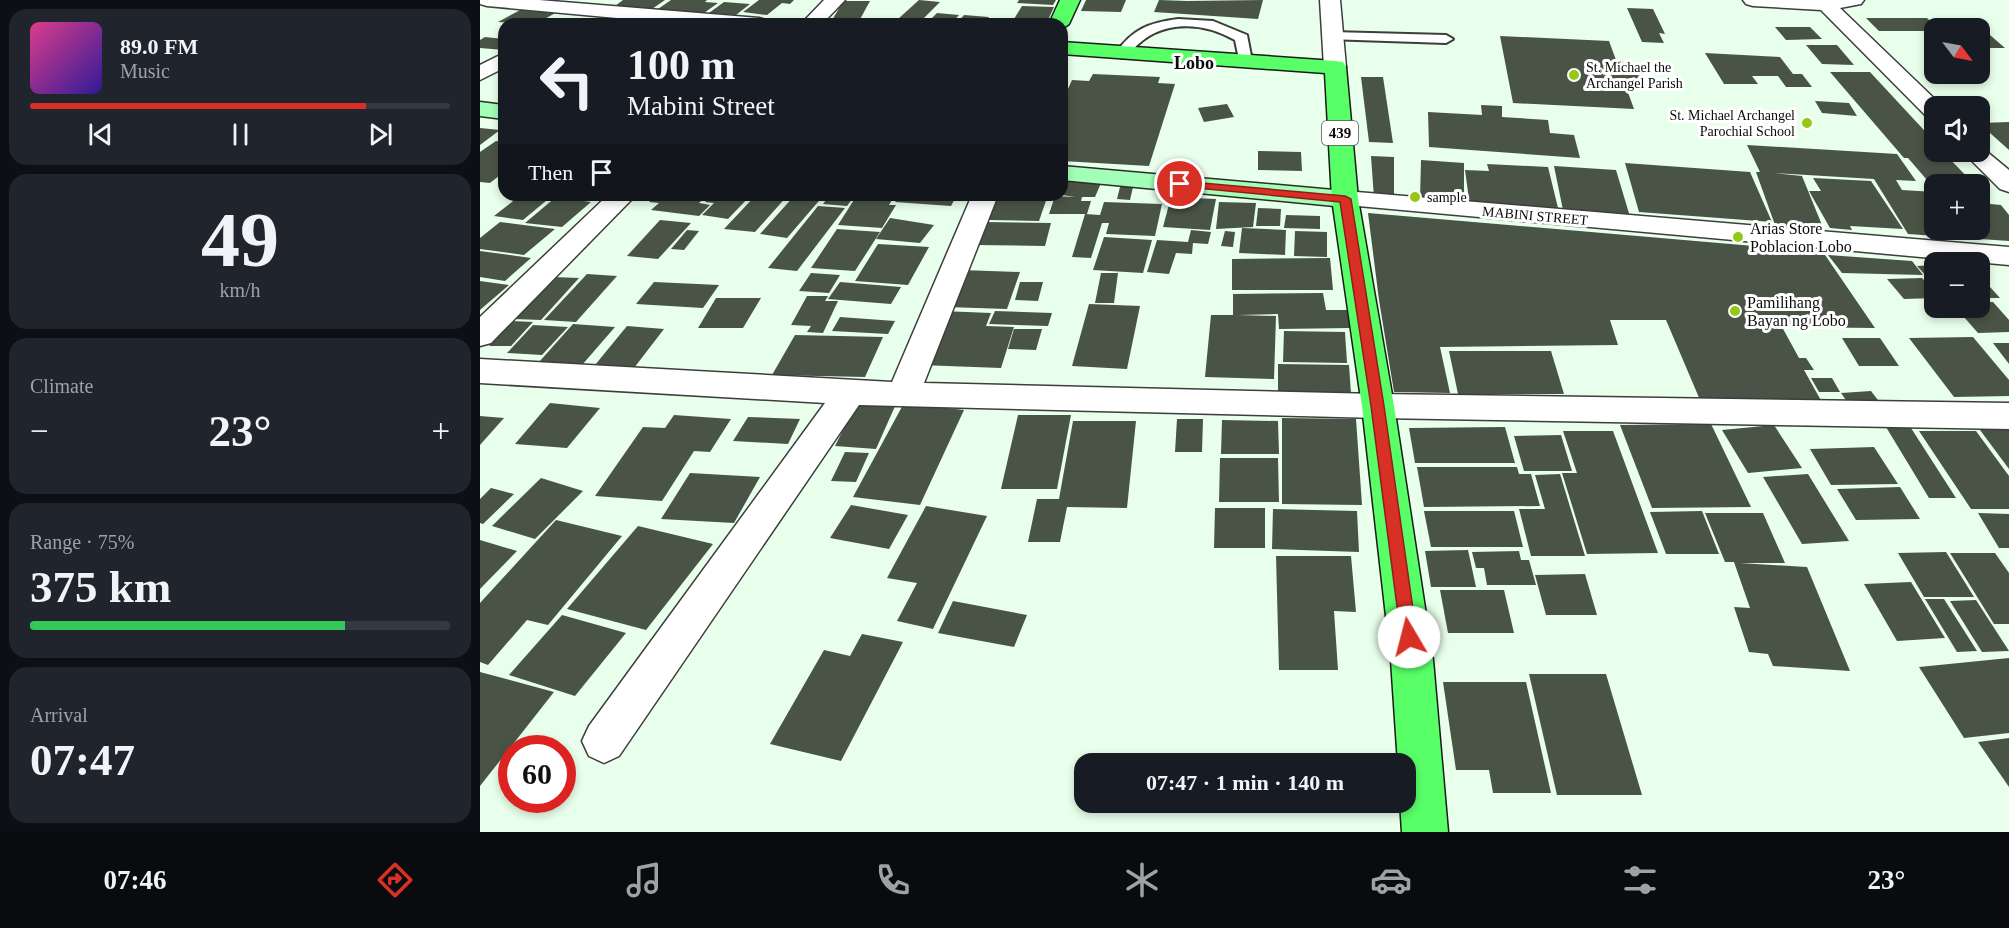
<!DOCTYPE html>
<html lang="en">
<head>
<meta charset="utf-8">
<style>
	:root { --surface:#171b24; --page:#20242c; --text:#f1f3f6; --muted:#9ea1a6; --line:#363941; --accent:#d93025 }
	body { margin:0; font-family:Georgia,serif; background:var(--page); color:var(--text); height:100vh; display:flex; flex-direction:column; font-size:22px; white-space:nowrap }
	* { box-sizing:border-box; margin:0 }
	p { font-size:20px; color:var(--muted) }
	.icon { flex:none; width:33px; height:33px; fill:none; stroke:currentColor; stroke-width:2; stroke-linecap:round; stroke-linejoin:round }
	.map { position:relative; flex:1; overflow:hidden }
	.sheet { display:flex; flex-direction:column; gap:9px; padding:9px; background:#0d0f14; width:480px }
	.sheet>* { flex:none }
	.banner { position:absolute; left:18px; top:18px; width:570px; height:183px; border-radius:18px; box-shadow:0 3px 9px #0003; background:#171b24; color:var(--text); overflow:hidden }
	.needle { width:39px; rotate:122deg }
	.buttons { position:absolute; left:1444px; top:18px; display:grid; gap:12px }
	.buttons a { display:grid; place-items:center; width:66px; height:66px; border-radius:12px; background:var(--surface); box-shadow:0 3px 9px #0003; font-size:30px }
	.speed { position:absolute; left:18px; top:735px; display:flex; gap:12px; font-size:30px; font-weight:700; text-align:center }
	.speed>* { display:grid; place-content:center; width:78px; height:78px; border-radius:50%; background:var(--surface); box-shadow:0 3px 9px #0003; line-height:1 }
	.speed .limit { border:9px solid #d22; background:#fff; color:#111 }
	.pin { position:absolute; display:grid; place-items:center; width:51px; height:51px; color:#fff; margin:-26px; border:3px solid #fff; border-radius:50%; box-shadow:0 2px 6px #0007 }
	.me { position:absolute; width:66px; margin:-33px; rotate:352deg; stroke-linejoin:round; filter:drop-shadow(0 0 4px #0008) }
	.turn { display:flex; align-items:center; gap:21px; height:126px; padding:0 30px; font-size:27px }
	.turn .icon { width:78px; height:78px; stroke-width:2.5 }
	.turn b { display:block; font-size:42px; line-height:51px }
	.then { display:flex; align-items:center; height:57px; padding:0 30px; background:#0003; gap:12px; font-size:22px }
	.big { font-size:45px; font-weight:700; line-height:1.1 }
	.sheet .widget { flex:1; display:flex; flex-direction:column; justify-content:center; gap:9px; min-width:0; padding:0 21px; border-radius:18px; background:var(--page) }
	.sheet .dial { align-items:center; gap:0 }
	.dial b { font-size:78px; line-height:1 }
	.song { display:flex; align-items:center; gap:18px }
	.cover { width:72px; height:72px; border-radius:9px; background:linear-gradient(135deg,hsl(330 70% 55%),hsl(250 70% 35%)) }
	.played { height:6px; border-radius:3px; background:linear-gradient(90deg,var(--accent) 80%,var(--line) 80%) }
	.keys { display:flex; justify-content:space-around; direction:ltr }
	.heat { display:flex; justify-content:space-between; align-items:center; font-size:33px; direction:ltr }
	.charge { height:9px; border-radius:4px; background:linear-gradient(90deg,#34c759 75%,var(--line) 0) }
	.trip { position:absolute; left:594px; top:753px; width:342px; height:60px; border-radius:18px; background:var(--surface); box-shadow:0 3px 9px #0003; font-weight:700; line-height:60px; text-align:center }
	.menu { display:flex; height:96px; justify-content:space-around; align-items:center; background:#090b0e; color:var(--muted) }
	.menu .icon { width:42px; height:42px }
	.menu .current { color:var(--accent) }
	.menu b { font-size:27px; color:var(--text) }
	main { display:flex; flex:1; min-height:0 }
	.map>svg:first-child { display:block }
	.building { fill:#4a5446 }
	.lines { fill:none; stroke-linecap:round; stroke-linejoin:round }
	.lane-casing { stroke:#3d3d3d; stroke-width:4 }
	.street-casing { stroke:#3d3d3d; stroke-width:3 }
	.secondary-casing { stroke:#2c2c2c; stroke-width:3 }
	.primary-casing { stroke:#1b1b1b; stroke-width:3 }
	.lane { fill:#fff; fill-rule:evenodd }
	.street { fill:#fff; fill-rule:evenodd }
	.secondary { fill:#a3ffb7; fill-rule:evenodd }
	.primary { fill:#58ff67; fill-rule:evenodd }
	.route { fill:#d93025; stroke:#8d1f18; stroke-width:1.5 }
	.poi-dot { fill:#94c716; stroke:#fff; stroke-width:2 }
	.labels { text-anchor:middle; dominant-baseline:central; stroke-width:6; stroke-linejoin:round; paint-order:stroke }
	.far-poi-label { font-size:14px; fill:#0a0a0a; stroke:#fff; text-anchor:start }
	.far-street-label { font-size:14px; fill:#0a0a0a; stroke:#fff }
	.shield { fill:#fff; stroke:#545454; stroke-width:1.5 }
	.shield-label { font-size:15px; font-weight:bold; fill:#0a0a0a }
	.poi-label { font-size:16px; fill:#0a0a0a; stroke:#fff; text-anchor:start }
	.far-district-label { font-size:18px; font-weight:bold; fill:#0a0a0a; stroke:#fff }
</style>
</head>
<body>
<main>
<section class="sheet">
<div class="widget">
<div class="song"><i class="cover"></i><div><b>89.0 FM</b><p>Music</p></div></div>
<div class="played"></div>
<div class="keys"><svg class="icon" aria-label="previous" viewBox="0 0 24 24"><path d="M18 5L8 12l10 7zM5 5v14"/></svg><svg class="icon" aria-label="pause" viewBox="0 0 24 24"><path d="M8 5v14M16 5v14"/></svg><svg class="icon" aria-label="next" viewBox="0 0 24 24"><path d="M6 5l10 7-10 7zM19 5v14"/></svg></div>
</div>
<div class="widget dial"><b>49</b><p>km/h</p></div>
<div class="widget"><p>Climate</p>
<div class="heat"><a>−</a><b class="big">23°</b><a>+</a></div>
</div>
<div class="widget"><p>Range · 75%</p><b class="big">375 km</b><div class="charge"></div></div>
<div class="widget"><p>Arrival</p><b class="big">07:47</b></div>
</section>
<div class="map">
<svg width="1529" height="832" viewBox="0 0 1529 832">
	<rect width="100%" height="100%" fill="#e8ffeb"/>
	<g class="building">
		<polygon points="143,0 185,0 172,9 135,6"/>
		<polygon points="191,0 227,0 225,2 238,3 224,13 178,9"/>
		<polygon points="279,0 314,0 310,4 302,3 287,15 263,12"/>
		<polygon points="439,0 460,2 440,22 418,19"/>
		<polygon points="539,0 576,0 573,5 537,3"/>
		<polygon points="606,0 646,0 641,12 601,11"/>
		<polygon points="679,0 707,1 783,0 778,19 674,12"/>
		<polygon points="363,1 390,1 378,23 350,24"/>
		<polygon points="244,2 270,4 256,15 229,13"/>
		<polygon points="542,6 574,7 568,20 534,19"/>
		<polygon points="44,8 77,12 56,24 18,22"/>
		<polygon points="1147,8 1173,9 1185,34 1179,33 1184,43 1162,42"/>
		<polygon points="457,13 479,15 471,24 446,24"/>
		<polygon points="156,15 181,18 172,24 143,24"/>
		<polygon points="484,15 509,17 503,24 476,24"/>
		<polygon points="133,16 149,17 139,24 122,23"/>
		<polygon points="1386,18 1447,18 1458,28 1455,28 1455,31 1399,31"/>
		<polygon points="511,20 564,22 563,24 508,24"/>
		<polygon points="1295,27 1330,27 1342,39 1306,40"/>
		<polygon points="1500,34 1510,35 1525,48 1500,48"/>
		<polygon points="1020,36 1129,41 1136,60 1155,65 1160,70 1163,80 1161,83 1157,86 1146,87 1154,109 1033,103"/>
		<polygon points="5,37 24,39 24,50 0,48 0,40"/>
		<polygon points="1326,45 1357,45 1374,65 1342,64"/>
		<polygon points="1225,53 1300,57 1313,74 1322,74 1332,87 1306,87 1298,76 1272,76 1278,84 1244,84"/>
		<polygon points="1350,72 1390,72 1455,142 1455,152 1463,152 1494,184 1455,184 1453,187 1428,158 1424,158"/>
		<polygon points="613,74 680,77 678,83 695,84 669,166 582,161 582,102 592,80 609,81"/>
		<polygon points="881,77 903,77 913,143 889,142"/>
		<polygon points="1335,101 1369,103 1377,116 1342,113"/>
		<polygon points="747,104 754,117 724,122 718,108"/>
		<polygon points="1001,105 1022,106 1022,117 1068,120 1070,133 1094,135 1100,158 949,147 948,112 1002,115"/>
		<polygon points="1529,122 1529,150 1500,124 1500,123"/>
		<polygon points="0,128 20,130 0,145"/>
		<polygon points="16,141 24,142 24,172 10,183 0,182 0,152"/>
		<polygon points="1267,145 1417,154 1436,181 1416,180 1422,190 1455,192 1455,230 1500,230 1500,203 1521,205 1529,215 1529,241 1428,234 1394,179 1293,173 1322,176 1344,230 1295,225 1276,172 1280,172"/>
		<polygon points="778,151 821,152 822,171 778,170"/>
		<polygon points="891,156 914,157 914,200 894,198"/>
		<polygon points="941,160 984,163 984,203 940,199"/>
		<polygon points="1145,163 1270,172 1292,222 1159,212"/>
		<polygon points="1007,164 1068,167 1079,212 990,207 985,170 1009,171"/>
		<polygon points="1074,166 1136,170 1151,220 1084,215"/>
		<polygon points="1333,178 1391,181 1423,229 1370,226 1372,230 1350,228 1329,191 1341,191"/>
		<polygon points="582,181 621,183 615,197 602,197 601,201 611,201 607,214 569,214 575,196 595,197 582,195"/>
		<polygon points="640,187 653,187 650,200 637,199"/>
		<polygon points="41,195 73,195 43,220 14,216"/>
		<polygon points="176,195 228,195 219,203 230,205 219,216 171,210 179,203 169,202"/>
		<polygon points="232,195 271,195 248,219 222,215 234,203 225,202"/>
		<polygon points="276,195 308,195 275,232 244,229"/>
		<polygon points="315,195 344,195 307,238 280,234"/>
		<polygon points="350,195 375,195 367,206 343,204"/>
		<polygon points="377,195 415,195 409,205 416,205 402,228 358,225"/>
		<polygon points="420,195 477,195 471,206 415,202"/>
		<polygon points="519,195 568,195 559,221 509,220"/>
		<polygon points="76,197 111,202 82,227 45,223"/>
		<polygon points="691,197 736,199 730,230 683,227"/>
		<polygon points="624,202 682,204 675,236 626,234 629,223 622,223 611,258 592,257 605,214 620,215"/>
		<polygon points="739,202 776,203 773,227 736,229"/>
		<polygon points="338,206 365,208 317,271 288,268"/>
		<polygon points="778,208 801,209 800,226 776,226"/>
		<polygon points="888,213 1343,252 1395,328 1302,327 1319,358 1326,358 1334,370 1324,370 1343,404 1220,400 1186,320 1130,320 1138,345 960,347 970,393 914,392 899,300"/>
		<polygon points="806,215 840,216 840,229 804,228"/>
		<polygon points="410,218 454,225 440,243 396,239"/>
		<polygon points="180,220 211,223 178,259 147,256"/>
		<polygon points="20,222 75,229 44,255 0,249 0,238"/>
		<polygon points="504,222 571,223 565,246 496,245"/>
		<polygon points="762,228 806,230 805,255 759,253"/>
		<polygon points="357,229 400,232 375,271 331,268"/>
		<polygon points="207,230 219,231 204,250 191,249"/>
		<polygon points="711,230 731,232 728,244 713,243 712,254 696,253 689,274 667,272 677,240 708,242"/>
		<polygon points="745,231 755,232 753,247 741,246"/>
		<polygon points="815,231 847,232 847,257 814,256"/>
		<polygon points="624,237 672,240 663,273 613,270"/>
		<polygon points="398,244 449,247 428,285 375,281"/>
		<polygon points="0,251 51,258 25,281 0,277"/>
		<polygon points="1348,255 1432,261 1443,275 1362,273"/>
		<polygon points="850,258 853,290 752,290 752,259"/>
		<polygon points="1455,265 1455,286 1437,266"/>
		<polygon points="481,270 540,272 527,309 466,307"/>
		<polygon points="331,273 360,275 349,293 319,291"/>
		<polygon points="621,273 638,273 634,303 615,303"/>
		<polygon points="107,274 137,276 96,322 64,320"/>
		<polygon points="1500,276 1520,298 1500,298"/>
		<polygon points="73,277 99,278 61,320 34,319"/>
		<polygon points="1442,278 1455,292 1455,298 1424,299 1407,279"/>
		<polygon points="0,281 29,285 0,310"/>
		<polygon points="174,282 239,285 223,308 156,304"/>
		<polygon points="360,282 421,287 411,304 348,299"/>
		<polygon points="540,282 563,282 558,301 535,300"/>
		<polygon points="843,293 846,310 869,310 871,328 799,329 798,314 758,315 796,316 794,379 725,377 731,315 753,315 753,294"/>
		<polygon points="327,296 348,296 345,301 358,301 343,333 327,332 331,326 311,325"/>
		<polygon points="236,298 281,298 263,328 218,328"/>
		<polygon points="1500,302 1513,302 1529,320 1529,332 1498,333 1476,308 1500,308"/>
		<polygon points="609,304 660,306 647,369 592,366"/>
		<polygon points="462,311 511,313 506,326 534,327 521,368 440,365"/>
		<polygon points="515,311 572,313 568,326 509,324"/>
		<polygon points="360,317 415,321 408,334 352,331"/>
		<polygon points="31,321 53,322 31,346 9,346"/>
		<polygon points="93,324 135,327 102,365 59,362"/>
		<polygon points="53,325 88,327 62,355 27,353"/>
		<polygon points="147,326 184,329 154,368 115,365"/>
		<polygon points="534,329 562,329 556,350 528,349"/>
		<polygon points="804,331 865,332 867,363 803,362"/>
		<polygon points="315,335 403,337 385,377 292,375"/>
		<polygon points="1493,337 1529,380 1529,396 1474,397 1429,338"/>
		<polygon points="1362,338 1400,338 1419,366 1379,366"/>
		<polygon points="1513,343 1529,343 1529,364"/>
		<polygon points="969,351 1071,351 1084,394 978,394"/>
		<polygon points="798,364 869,365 871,394 798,393"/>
		<polygon points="1331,378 1352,378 1360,392 1339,392"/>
		<polygon points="1391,391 1404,408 1373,410 1361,393"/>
		<polygon points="377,402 416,404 396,449 355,446"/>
		<polygon points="70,403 120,408 87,448 35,444"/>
		<polygon points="424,403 484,410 440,505 373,497"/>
		<polygon points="194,415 251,419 230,452 214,451 182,501 115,496 163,427 185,428"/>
		<polygon points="538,415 591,415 577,489 521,489"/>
		<polygon points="0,416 24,418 0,445"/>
		<polygon points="268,417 320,419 308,444 253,441"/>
		<polygon points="802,418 876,419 882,505 802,504"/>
		<polygon points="697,419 723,419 722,452 695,452"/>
		<polygon points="742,420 798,421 799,454 741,454"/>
		<polygon points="593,421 656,421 647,508 587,507 580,542 548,542 557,499 579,499"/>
		<polygon points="1231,424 1271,507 1172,508 1140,425"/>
		<polygon points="1294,425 1322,468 1268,473 1242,430"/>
		<polygon points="1025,427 1035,463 935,463 929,428"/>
		<polygon points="1406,427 1431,428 1476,498 1449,498"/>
		<polygon points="1500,430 1529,430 1529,469"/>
		<polygon points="1083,431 1133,431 1178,553 1107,554 1082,473 1097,473"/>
		<polygon points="1439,431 1496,431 1529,476 1529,509 1491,509"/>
		<polygon points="1081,435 1092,471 1044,471 1034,436"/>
		<polygon points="1394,447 1418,484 1351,485 1330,449"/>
		<polygon points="365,452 389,453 376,482 351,481"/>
		<polygon points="740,458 798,458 799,502 739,502"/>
		<polygon points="937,467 1037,467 1039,474 1051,474 1060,506 944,507"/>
		<polygon points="210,473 280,477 254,523 181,519"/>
		<polygon points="1080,474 1105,556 1051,556 1039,509 1065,509 1055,475"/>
		<polygon points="1328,474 1369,541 1322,544 1283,477"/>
		<polygon points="61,478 103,491 55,539 12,526"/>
		<polygon points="1420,487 1440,519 1376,520 1357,489"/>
		<polygon points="11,488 34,494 3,524 0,523 0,499"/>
		<polygon points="371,505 428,515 409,549 350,538"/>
		<polygon points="446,506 507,516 453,629 417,621 437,583 407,578"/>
		<polygon points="735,508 785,508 785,548 734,548"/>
		<polygon points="793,509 877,511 879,552 792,549"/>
		<polygon points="944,511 1034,511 1043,547 951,547"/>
		<polygon points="1222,511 1239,554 1186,554 1170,512"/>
		<polygon points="1225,513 1283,513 1305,563 1260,563 1327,567 1370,671 1293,666 1288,654 1269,652 1254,607 1270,608 1254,562 1245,562"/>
		<polygon points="1498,513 1529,514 1529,548 1519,548"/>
		<polygon points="76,520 142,536 68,625 47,620 8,665 0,662 0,603"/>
		<polygon points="158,526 233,544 166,630 87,609"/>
		<polygon points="0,540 37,551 0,589"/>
		<polygon points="988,550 996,587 951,587 945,551"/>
		<polygon points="1039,551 1041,560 1049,560 1056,585 1007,585 1004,568 996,568 992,552"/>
		<polygon points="1466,552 1494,597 1444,597 1418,553"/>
		<polygon points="1470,553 1515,553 1529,573 1529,624 1514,624"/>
		<polygon points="796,556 871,556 876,612 854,611 858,670 799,670"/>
		<polygon points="1105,574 1117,615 1066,615 1055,575"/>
		<polygon points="1431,582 1465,638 1417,641 1384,584"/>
		<polygon points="960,590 1024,590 1034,633 968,633"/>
		<polygon points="1445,599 1464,599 1497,651 1477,652"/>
		<polygon points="1496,600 1529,651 1502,652 1470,601"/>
		<polygon points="473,601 547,615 534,647 458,633"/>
		<polygon points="82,615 146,633 95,696 29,675"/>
		<polygon points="382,634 423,642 361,761 290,744 344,650 370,656"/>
		<polygon points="1529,658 1529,733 1484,738 1439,667"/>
		<polygon points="0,672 74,692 0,786"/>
		<polygon points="1049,674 1126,674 1162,795 1077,795"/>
		<polygon points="963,682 1046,682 1071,793 1013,793 1009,770 976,770"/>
		<polygon points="1529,738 1529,787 1498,742"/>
	</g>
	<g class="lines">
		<defs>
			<g id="lane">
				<path d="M698 19 733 21 767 35 772 61 765 65 760 64 755 40C718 19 673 20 647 57L642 58 635 54C653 29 668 23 698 19Z"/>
				<polygon points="852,32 966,35 973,39 966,43 847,39 845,36 847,33"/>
			</g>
			<g id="street">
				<polygon points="0,0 59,0 279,18 286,20 289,24 202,24 7,6 0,4"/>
				<polygon points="344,0 365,0 342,24 321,24"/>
				<polygon points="840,0 860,0 866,67 863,72 855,73 847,72 844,67"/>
				<polygon points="1263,0 1384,0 1381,4 1360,8 1462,106 1455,106 1455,119 1447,117 1341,10 1273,6 1266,4"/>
				<polygon points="24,53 24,68 0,80 0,65"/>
				<polygon points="1500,146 1529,170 1529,192 1520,189 1483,152 1500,152"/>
				<polygon points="865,191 1529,247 1529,265 856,204 852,199 856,194"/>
				<polygon points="128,195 156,195 11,343 0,346 0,317"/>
				<polygon points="492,195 518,195 444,383 898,394 1529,403 1529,429 898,418 379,405 139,756 124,763 109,756 102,741 109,726 345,403 0,383 0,359 412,382"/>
			</g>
			<g id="secondary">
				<polygon points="0,102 24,105 24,119 0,116"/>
				<polygon points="582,166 865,191 874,194 878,199 874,204 865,207 582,180"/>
			</g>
			<g id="primary">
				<polygon points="580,0 600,0 589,24 582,29 582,24 569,24"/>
				<polygon points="582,42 855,61 863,62 866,67 878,199 914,406 953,660 968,832 922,832 920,802 926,802 926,764 918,764 911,660 882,406 852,199 845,73 582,54"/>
			</g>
		</defs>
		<use href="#lane" class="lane-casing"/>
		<use href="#street" class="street-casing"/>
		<use href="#secondary" class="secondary-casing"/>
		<use href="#primary" class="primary-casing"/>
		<use href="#lane" class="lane"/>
		<use href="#street" class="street"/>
		<use href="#secondary" class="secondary"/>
		<use href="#primary" class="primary"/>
	</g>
	<polygon class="route" points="700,181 865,196 871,199 904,406 937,637 935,643 929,645 923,643 921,637 891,406 860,202 696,186 695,184"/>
	<g class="poi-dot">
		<circle cx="1094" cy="75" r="6"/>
		<circle cx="1327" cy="123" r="6"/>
		<circle cx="935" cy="197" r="6"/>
		<circle cx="1258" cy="237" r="6"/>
		<circle cx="1255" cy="311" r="6"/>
	</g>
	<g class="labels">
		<g class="far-poi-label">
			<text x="1106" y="67">St. Michael the<tspan x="1106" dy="16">Archangel Parish</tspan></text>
			<text x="1315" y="115" text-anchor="end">St. Michael Archangel<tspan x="1315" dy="16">Parochial School</tspan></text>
			<text x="947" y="197">sample</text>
		</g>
		<g class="far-street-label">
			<text transform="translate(1055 216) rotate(5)">MABINI STREET</text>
		</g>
		<rect class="shield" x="842" y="121" width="36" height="24" rx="4.5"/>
		<g class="shield-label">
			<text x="860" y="133">439</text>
		</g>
		<g class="poi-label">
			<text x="1270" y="228">Arias Store<tspan x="1270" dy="18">Poblacion Lobo</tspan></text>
			<text x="1267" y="302">Pamilihang<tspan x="1267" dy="18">Bayan ng Lobo</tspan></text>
		</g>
		<g class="far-district-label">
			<text x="714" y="63">Lobo</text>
		</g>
	</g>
</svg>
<div class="buttons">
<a><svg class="needle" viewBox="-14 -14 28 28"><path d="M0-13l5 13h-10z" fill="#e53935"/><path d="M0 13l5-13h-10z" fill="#9ea1a6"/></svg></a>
<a><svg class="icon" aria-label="sound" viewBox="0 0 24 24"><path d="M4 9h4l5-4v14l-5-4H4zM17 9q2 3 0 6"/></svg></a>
<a>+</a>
<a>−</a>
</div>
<div class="speed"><div class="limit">60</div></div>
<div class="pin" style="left:700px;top:184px;background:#d93025"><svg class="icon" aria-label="arrive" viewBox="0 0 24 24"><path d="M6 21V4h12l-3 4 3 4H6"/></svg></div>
<svg class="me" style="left:929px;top:637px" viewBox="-20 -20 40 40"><circle r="19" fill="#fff"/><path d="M0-13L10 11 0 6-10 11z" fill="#d93025"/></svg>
<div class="trip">07:47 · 1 min · 140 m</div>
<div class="banner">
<div class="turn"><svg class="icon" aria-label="left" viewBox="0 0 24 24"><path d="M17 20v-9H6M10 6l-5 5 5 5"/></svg><div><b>100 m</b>Mabini Street</div></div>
<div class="then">Then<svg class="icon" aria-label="arrive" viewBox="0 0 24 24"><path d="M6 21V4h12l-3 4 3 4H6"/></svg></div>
</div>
</div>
</main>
<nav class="menu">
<b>07:46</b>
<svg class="icon current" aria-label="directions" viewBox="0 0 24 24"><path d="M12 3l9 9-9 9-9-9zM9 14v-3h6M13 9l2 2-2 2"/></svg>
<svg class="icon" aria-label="music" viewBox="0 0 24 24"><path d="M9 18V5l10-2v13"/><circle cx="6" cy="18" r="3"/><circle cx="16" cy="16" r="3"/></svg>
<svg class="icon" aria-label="phone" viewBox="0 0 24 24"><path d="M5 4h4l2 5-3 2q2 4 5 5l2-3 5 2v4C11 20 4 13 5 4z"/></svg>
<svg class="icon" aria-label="climate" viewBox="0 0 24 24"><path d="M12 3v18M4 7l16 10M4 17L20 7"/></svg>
<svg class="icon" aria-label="car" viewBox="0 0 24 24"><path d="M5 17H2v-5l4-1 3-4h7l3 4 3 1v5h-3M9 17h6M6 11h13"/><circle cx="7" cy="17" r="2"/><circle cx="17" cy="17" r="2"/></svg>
<svg class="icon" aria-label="filters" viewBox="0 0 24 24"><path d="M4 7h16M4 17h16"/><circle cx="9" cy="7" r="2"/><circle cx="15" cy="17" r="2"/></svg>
<b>23°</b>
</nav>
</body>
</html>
